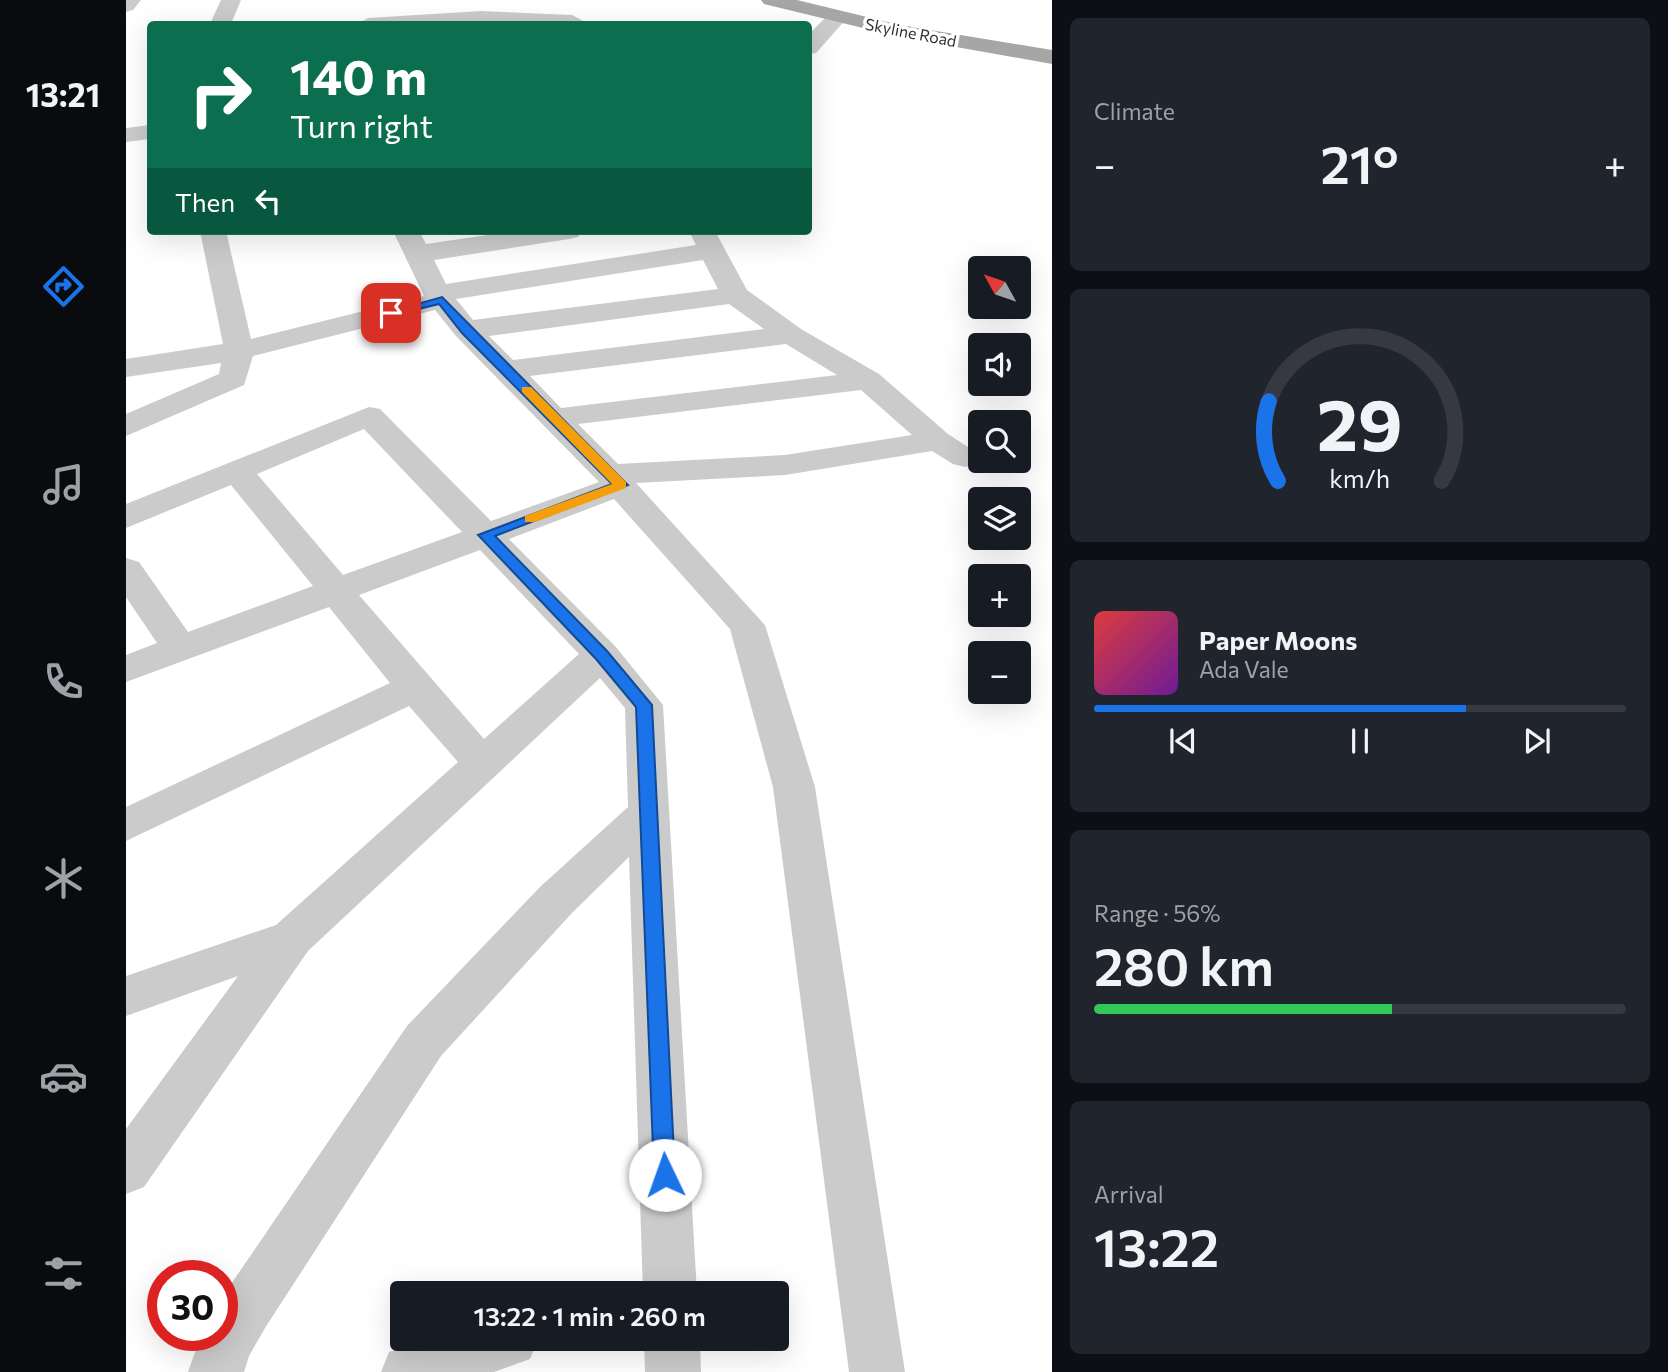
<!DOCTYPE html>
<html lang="en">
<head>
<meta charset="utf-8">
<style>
	:root { --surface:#171b24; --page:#20242c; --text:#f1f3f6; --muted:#9ea1a6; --line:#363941; --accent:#1a73e8 }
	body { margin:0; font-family:Commissioner,sans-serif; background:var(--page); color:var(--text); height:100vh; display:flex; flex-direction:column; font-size:26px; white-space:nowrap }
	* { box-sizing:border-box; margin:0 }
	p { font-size:23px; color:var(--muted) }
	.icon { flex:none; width:38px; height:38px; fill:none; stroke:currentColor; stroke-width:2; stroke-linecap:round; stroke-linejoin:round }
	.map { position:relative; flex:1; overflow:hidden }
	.sheet { display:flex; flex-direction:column; gap:18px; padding:18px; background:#0d0f14; width:616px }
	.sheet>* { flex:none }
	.guide { position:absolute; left:21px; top:21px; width:665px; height:214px; border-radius:7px; box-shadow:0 7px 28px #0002; background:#0b6e4f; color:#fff; overflow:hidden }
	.needle { width:46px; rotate:310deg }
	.fabs { position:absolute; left:842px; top:256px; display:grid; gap:14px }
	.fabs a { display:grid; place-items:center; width:63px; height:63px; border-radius:7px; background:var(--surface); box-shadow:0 7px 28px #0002; font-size:35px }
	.speed { position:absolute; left:21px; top:1260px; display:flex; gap:14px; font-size:35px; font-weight:700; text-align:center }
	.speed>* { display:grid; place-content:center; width:91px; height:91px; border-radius:50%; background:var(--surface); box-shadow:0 7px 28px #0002; line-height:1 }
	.speed .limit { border:10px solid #d22; background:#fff; color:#111 }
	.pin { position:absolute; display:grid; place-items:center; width:60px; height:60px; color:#fff; margin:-30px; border-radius:14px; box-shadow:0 4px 10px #0006 }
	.me { position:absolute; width:77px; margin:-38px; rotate:357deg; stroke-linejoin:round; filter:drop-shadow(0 0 5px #0008) }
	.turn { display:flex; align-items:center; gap:24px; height:147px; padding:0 28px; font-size:32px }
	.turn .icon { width:91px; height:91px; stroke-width:2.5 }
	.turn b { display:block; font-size:49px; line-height:60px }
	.then { display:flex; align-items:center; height:66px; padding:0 28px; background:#0003; gap:14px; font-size:26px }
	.big { font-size:52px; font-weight:600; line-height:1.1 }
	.sheet .widget { flex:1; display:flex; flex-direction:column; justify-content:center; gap:10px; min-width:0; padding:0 24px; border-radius:10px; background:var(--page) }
	.sheet .dial { align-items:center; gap:0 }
	.dial svg { height:182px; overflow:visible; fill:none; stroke:var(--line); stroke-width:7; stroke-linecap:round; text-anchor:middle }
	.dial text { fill:var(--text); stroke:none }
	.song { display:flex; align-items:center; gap:21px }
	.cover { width:84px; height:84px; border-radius:10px; background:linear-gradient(135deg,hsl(0 70% 55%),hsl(280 70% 35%)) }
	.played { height:7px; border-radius:4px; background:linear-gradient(90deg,var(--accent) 70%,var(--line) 70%) }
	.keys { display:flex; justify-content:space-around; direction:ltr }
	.heat { display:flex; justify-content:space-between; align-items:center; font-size:38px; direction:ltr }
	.charge { height:10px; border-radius:5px; background:linear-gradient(90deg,#34c759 56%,var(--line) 0) }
	.trip { position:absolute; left:264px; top:1281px; width:399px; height:70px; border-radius:7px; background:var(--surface); box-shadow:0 7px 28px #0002; font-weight:600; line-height:70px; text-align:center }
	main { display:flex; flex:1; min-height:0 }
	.dock { display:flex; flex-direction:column; width:126px; justify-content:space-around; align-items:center; background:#090b0e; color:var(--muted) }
	.dock .icon { width:49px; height:49px }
	.dock .current { color:var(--accent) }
	.dock b { font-size:32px; color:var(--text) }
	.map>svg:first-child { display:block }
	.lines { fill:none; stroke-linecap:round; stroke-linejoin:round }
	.minor { fill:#cbcbcb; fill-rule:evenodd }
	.major { fill:#a6a6a6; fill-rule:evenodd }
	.route { fill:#1a73e8; stroke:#114b97; stroke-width:2 }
	.slow { fill:#f59e0b }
	.labels { text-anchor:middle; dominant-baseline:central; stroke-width:7; stroke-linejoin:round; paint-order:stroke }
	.far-street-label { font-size:16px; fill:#2e2e2e; stroke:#fff }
</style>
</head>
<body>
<main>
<nav class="dock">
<b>13:21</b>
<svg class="icon current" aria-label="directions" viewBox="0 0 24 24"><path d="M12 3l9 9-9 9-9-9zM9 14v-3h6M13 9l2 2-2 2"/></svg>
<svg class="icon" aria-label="music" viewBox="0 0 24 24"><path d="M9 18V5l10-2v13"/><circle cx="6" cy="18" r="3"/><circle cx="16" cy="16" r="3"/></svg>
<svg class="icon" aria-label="phone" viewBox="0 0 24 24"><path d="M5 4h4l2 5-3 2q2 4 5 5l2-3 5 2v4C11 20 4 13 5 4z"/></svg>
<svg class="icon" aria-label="climate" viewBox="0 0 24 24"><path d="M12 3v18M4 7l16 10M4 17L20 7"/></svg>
<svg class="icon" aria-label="car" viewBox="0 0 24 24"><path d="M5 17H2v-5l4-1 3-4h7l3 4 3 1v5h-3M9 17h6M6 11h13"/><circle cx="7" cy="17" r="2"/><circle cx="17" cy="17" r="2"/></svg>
<svg class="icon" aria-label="filters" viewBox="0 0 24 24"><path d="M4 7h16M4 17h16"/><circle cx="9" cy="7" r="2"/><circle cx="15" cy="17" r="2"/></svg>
</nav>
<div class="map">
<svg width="926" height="1372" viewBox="0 0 926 1372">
	<rect width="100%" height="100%" fill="#fff"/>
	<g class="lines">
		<g class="minor">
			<polygon points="0,0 15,0 7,10 0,12"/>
			<polygon points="95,0 115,0 105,24 84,24"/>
			<polygon points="355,11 446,15 463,24 231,24 242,18"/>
			<polygon points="711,11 722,17 690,53 682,54 682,35 704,13"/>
			<polygon points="24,125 24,139 0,142 0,128"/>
			<path d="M74 231H100L125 339 298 296 267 231H293L300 244 390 231H456L452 237 443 239 308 260 320 284 570 245 563 231H589L621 290 675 329 753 374 822 434 854 455 851 464 839 467 827 464 806 451 659 475 510 483 639 625 689 787 779 1372H723L647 787 604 629 488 499 383 539 489 646 537 705 571 1293H517L503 857 446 913 315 1056 139 1328 123 1356 118 1372H62L75 1335H96V1297L101 1290 281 1026 414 887 502 807 499 708 474 678 182 951 18 1187 0 1194V1129L112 976 0 1016V976L150 925 332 762 283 706 0 841V807L264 683 203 607 0 682V655L31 643 0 597V558L13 562 62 632 187 586 105 485 0 528V504L243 407 254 409 365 521 473 482 330 336 309 310 127 356 118 385 0 436V414L93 374 95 363 0 377V359L97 344ZM577 260 592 289 347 320 330 299ZM603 304 638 329 387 360 363 336ZM660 344 711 375 435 408 404 376ZM735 390 786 435 659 455 492 464 452 424ZM238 429 336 532 217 575 131 474ZM354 550 453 654 358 739 233 595Z"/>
			<polygon points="299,1339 412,1339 404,1359 368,1372 255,1372 263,1352"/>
			<polygon points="518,1339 574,1339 575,1372 519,1372"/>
		</g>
		<polygon class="major" points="635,0 671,0 774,25 926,50 926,64 774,37 638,4"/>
	</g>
	<polygon class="route" points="316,297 502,485 369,536 481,651 526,705 549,1175 546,1182 539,1185 531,1182 528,1175 510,707 470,659 352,535 486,484 336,333 313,304 265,316 259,313"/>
	<polygon class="slow" points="396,387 405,387 500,482 500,488 409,522 399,522 399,516 486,484 396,392"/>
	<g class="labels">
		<g class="far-street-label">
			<text transform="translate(785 32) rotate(11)">Skyline Road</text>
		</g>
	</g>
</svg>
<div class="fabs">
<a><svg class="needle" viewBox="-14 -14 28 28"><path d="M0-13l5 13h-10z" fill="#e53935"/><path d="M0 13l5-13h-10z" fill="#9ea1a6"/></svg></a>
<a><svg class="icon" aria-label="sound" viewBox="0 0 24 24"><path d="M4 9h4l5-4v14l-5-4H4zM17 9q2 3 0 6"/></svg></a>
<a><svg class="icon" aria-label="search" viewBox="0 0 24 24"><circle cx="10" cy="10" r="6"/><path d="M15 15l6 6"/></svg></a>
<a><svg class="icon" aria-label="layers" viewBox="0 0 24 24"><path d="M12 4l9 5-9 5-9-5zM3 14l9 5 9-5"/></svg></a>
<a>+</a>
<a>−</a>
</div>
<div class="speed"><div class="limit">30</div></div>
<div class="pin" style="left:265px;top:313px;background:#d93025"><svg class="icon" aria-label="arrive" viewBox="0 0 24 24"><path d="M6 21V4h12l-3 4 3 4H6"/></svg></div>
<svg class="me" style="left:539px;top:1175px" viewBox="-20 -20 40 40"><circle r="19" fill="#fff"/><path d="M0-13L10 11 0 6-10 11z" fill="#1a73e8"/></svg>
<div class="trip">13:22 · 1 min · 260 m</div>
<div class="guide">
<div class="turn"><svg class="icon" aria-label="right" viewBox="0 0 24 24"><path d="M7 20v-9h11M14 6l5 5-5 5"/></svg><div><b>140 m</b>Turn right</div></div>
<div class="then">Then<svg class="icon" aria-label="left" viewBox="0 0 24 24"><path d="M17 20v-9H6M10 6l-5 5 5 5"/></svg></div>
</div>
</div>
<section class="sheet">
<div class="widget"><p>Climate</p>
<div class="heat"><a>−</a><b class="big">21°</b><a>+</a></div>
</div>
<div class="widget dial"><svg viewBox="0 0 100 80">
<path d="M14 69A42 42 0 1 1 86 69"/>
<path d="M14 69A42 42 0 0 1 10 34" stroke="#1a73e8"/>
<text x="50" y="56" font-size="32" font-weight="700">29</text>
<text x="50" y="72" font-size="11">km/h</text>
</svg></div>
<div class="widget">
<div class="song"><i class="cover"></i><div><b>Paper Moons</b><p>Ada Vale</p></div></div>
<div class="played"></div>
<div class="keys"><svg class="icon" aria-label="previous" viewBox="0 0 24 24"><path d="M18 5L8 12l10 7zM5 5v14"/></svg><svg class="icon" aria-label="pause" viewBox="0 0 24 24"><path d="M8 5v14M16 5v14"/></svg><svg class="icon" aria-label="next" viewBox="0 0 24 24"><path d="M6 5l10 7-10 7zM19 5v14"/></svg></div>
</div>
<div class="widget"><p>Range · 56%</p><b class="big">280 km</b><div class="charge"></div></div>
<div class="widget"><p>Arrival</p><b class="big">13:22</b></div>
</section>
</main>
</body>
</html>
